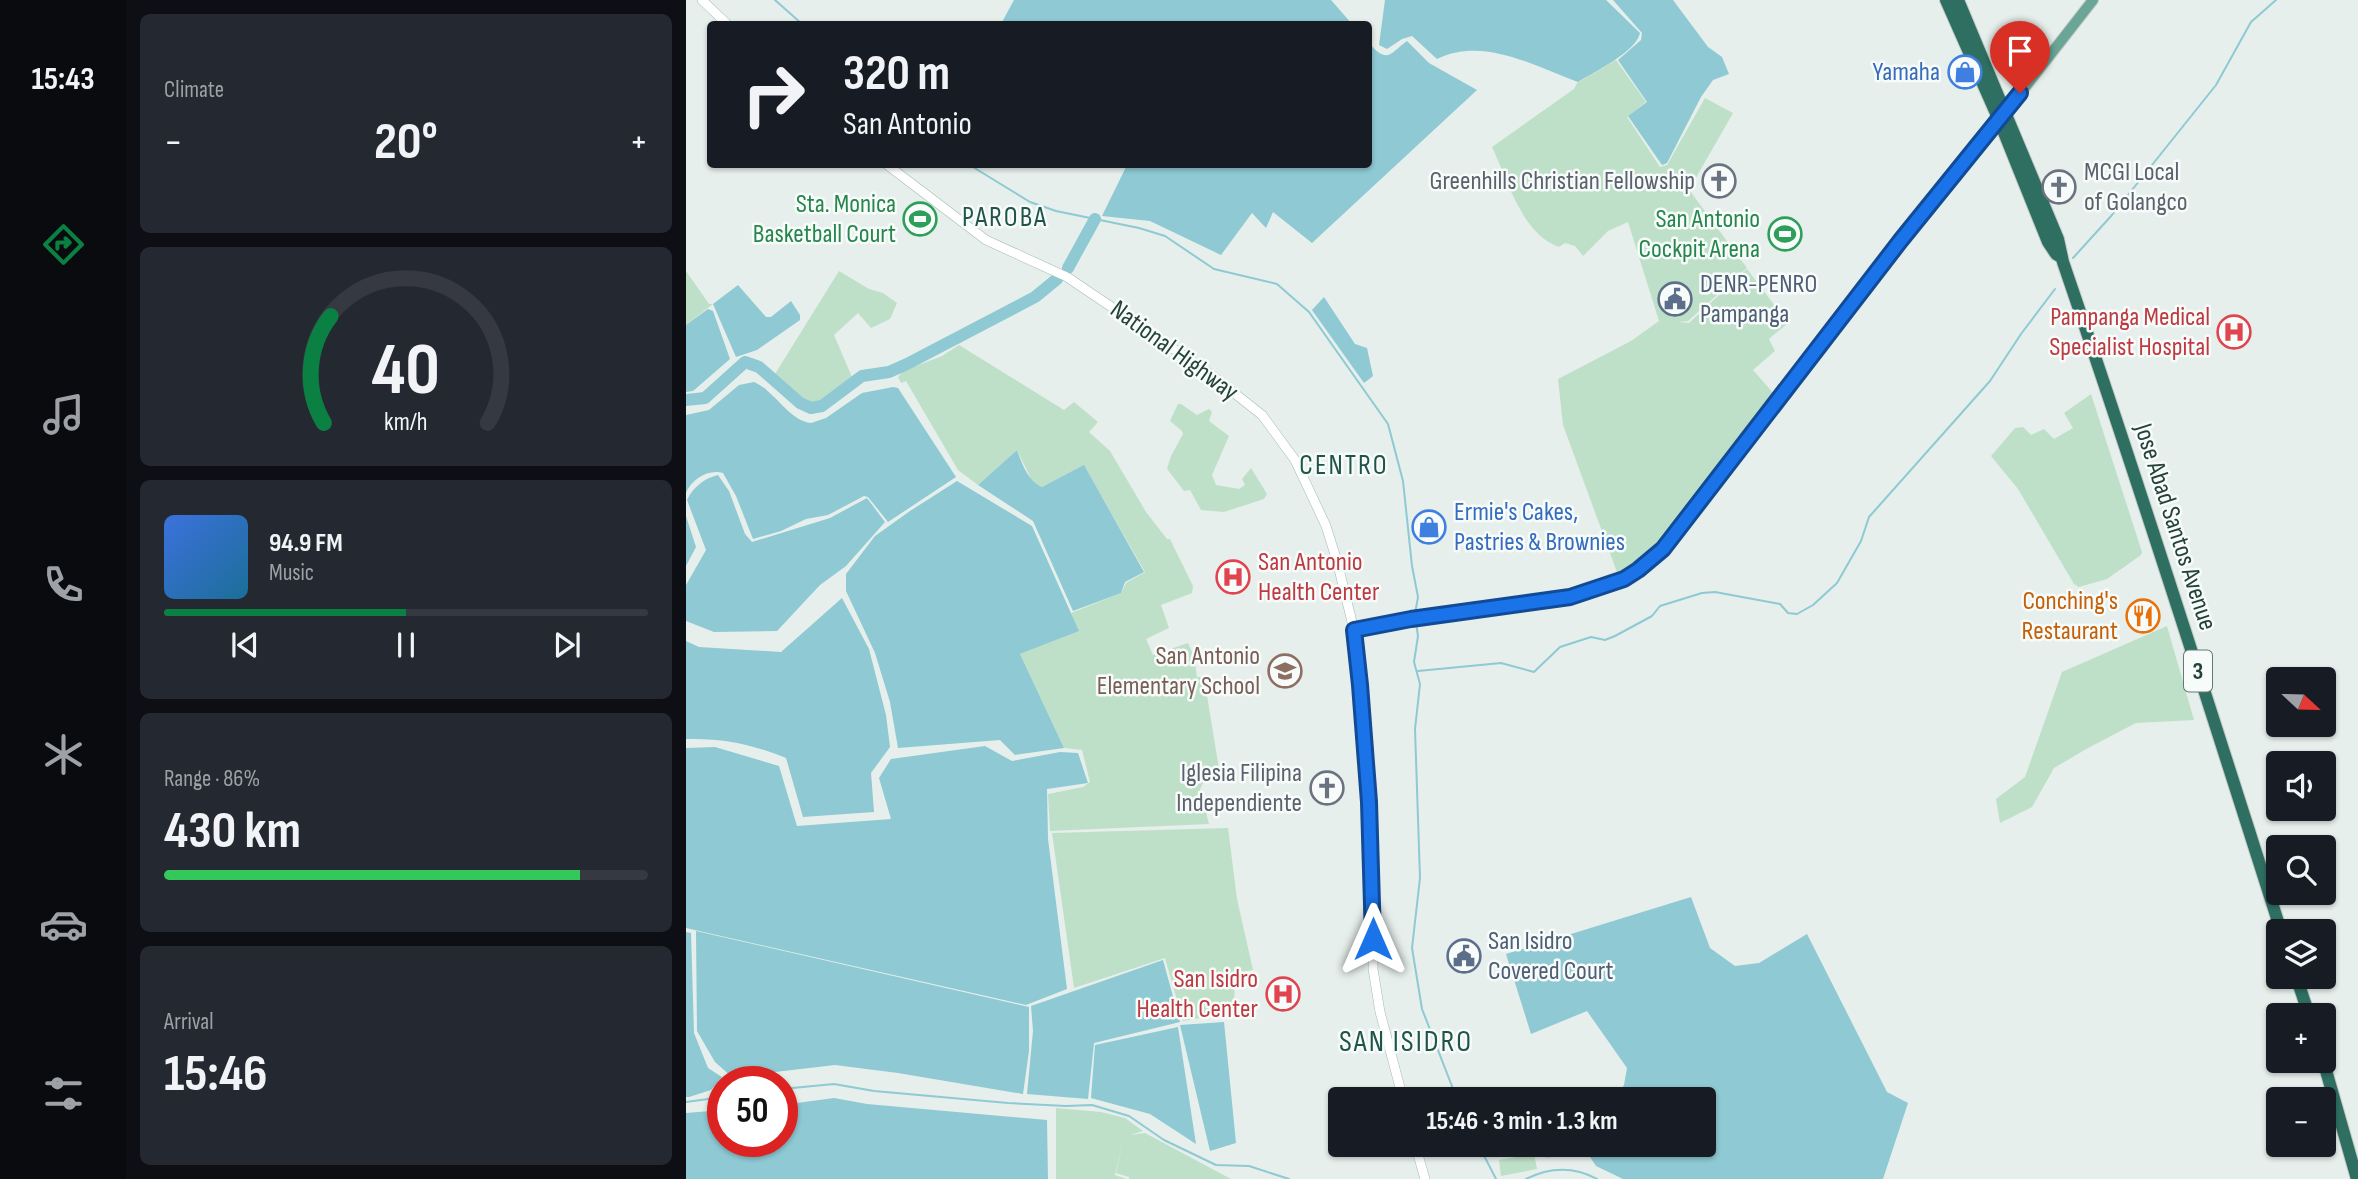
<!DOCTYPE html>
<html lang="en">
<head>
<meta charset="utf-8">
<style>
	:root { --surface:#171b24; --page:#242831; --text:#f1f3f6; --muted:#9ea1a6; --line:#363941; --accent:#0b8043 }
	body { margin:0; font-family:"Sofia Sans Condensed",sans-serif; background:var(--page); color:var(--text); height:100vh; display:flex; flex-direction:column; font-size:26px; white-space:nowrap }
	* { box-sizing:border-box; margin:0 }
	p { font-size:23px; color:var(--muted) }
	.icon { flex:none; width:38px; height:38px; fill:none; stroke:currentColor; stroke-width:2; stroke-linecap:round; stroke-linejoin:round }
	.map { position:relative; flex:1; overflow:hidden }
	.panel { display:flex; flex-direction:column; gap:14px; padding:14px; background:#0d0f14; width:560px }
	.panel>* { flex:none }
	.banner { position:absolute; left:21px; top:21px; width:665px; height:147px; border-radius:7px; box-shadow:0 2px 5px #0004; background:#171b24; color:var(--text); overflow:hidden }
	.needle { width:46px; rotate:112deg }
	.fabs { position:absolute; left:1580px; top:667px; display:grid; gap:14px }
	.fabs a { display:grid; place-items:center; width:70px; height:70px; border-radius:7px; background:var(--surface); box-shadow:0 2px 5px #0004; font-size:35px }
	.speed { position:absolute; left:21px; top:1066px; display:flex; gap:14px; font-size:35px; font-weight:700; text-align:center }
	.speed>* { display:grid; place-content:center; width:91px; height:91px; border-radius:50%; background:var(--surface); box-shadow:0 2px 5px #0004; line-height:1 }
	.speed .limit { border:10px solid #d22; background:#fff; color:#111 }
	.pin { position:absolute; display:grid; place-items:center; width:60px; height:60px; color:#fff; margin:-72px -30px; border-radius:50% 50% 50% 0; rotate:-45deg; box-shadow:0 0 7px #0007 }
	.pin .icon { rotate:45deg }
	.me { position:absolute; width:77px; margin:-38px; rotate:0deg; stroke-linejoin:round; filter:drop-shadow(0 0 5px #0008) }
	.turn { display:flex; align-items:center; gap:24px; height:147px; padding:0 21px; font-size:32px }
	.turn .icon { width:91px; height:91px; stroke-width:2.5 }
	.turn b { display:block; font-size:49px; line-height:60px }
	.big { font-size:52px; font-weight:700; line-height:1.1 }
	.panel .widget { flex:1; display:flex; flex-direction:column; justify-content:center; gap:10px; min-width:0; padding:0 24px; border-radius:10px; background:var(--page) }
	.panel .dial { align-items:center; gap:0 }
	.dial svg { height:182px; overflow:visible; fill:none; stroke:var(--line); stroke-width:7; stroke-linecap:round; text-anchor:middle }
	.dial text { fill:var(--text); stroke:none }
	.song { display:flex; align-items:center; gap:21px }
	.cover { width:84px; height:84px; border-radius:10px; background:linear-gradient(135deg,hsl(220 70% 55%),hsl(200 70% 35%)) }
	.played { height:7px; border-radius:4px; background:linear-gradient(90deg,var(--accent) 50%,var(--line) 50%) }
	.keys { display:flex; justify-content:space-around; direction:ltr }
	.heat { display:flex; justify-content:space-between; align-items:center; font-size:38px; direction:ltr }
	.charge { height:10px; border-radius:5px; background:linear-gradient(90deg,#34c759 86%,var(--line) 0) }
	.trip { position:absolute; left:642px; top:1087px; width:388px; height:70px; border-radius:7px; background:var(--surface); box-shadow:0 2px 5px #0004; font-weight:700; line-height:70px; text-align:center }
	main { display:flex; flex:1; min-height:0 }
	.dock { display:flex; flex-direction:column; width:126px; justify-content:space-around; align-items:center; background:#090b0e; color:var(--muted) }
	.dock .icon { width:49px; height:49px }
	.dock .selected { color:var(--accent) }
	.dock b { font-size:32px; color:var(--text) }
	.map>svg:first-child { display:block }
	.green { fill:#bfe0c8 }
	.water { fill:#8ec9d4 }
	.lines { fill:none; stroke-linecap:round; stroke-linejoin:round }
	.stream { stroke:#8ec9d4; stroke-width:2 }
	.river { stroke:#8ec9d4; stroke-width:12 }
	.secondary-casing { stroke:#a4bbb3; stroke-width:10 }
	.primary-casing { stroke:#c2cac8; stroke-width:12 }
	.highway-casing { stroke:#c2cac8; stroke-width:14 }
	.secondary { stroke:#fff; stroke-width:9 }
	.primary { stroke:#6aa596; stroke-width:10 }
	.highway { stroke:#2f6f62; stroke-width:12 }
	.route-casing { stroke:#114b97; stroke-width:18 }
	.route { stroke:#1a73e8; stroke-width:12 }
	.labels { text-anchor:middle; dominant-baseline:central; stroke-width:5; stroke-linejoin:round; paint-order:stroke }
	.shield { fill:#f7fbf9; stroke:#637a73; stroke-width:2 }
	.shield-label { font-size:24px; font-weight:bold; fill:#24423a }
	.shop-label { font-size:26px; fill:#366cbe; stroke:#f7fbf9; text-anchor:end }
	.worship-label { font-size:26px; fill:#5b616d; stroke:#f7fbf9; text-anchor:end }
	.leisure-label { font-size:26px; fill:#27864d; stroke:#f7fbf9; text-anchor:end }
	.service-label { font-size:26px; fill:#4e5e75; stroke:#f7fbf9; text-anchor:start }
	.health-label { font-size:26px; fill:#be3a42; stroke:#f7fbf9; text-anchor:end }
	.street-label { font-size:26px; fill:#24423a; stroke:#f7fbf9 }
	.food-label { font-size:26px; fill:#c56008; stroke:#f7fbf9; text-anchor:end }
	.education-label { font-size:26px; fill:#785e54; stroke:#f7fbf9; text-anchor:end }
	.neighbourhood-label { font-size:28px; letter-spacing:2px; fill:#1f5548; stroke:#f7fbf9 }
	.quarter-label { font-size:30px; letter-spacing:2px; fill:#1f5548; stroke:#f7fbf9 }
</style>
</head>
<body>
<main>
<nav class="dock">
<b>15:43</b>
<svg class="icon selected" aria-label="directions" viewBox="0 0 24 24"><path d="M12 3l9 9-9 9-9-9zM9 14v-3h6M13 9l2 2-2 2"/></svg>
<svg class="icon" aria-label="music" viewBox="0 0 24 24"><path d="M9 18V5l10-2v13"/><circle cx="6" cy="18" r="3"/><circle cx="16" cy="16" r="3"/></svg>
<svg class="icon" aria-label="phone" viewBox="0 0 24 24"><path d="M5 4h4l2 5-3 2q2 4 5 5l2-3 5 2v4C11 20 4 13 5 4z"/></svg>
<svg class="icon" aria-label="climate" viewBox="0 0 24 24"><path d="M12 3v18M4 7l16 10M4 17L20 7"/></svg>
<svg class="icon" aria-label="car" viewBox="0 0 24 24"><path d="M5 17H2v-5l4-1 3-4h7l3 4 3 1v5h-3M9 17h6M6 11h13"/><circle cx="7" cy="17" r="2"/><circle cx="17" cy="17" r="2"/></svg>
<svg class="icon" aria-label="filters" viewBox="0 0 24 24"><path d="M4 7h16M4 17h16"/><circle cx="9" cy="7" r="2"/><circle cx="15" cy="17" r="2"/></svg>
</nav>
<section class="panel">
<div class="widget"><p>Climate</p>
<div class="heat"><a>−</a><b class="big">20°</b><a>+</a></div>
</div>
<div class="widget dial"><svg viewBox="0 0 100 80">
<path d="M14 69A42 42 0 1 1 86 69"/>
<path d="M14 69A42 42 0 0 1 17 22" stroke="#0b8043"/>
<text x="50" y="56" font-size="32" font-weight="700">40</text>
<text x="50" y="72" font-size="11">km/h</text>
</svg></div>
<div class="widget">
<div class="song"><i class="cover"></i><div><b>94.9 FM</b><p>Music</p></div></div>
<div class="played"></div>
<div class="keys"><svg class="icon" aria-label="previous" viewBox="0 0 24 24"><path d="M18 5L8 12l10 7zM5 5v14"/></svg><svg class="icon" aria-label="pause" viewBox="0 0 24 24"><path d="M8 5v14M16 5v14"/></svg><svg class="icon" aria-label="next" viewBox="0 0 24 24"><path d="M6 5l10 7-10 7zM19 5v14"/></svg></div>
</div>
<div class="widget"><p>Range · 86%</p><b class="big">430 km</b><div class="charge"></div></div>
<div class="widget"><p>Arrival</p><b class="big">15:46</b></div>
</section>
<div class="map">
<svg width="1672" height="1179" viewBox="0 0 1672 1179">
	<rect width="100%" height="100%" fill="#e6efeb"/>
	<g class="green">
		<path d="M930 60 960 102 941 117 974 167 981 165 1019 98 1047 113 1007 183 1004 191 1061 268 1002 321 993 322 1003 323 1061 269 1102 323 1083 339 1089 351 1067 370 1088 394 1014 488 992 520 967 547 932 575 877 425 872 379 945 341 973 321 942 222 922 231 897 256 889 246 879 243 873 247C836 235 822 180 806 147L888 89 891 83Z"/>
		<polygon points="237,203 248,212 230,235 219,225"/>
		<polygon points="1091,218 1097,227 1102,224 1113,241 1101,249 1083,224"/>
		<polygon points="0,271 23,304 27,304 0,325"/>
		<path d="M153 271 183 289 197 293 211 303 204 319 185 328 172 313 148 335 166 377C123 411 129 415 89 374Z"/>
		<polygon points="273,345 378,410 388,402 412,422 403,432 424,451 460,512 481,539 484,539 507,586 506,593 475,605 483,628 460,639 467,655 502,643 508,657 511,677 518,677 534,775 522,773 514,789 523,824 364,831 362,794 397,787 404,782 396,750 378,748 334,654 392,631 385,613 435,593 440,583 459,572 398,466 356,487 347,483 331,450 292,485 272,470 220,381 215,383 212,377 217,371 256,356"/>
		<polygon points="1405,394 1456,552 1455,555 1421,579 1393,587 1388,584 1332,489 1305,456 1329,428 1337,427 1345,435 1358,429 1368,439 1387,428 1378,413"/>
		<polygon points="492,404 495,404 511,415 523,409 526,412 523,421 543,436 526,475 530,485 553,489 559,485 556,479 565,468 581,494 578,499 538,512 515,510 504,490 498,491 481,469 485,456 497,434 496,431 484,421"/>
		<polygon points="1481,626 1508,720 1450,723 1402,748 1368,768 1346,807 1314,823 1310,799 1339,777 1376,672"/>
		<polygon points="542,828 551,899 567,970 549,973 548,1012 497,1021 479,958 388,988 366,833"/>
		<polygon points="370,1108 415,1112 439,1118 457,1131 444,1135 459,1133 545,1179 443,1179 443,1177 430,1173 437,1141 429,1175 441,1179 370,1179"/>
		<polygon points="869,1144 886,1145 883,1151 862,1158 854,1156 852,1149"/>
		<polygon points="848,1154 851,1169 815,1176 813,1160"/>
	</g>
	<g class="water">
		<polygon points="328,0 645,0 666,24 315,24"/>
		<path d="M699 0H920L954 33C950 52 908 72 892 82 848 66 797 36 751 59L726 36 716 39 701 49 693 45Z"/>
		<polygon points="927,0 987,0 1022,47 1036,57 1043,74 1027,80 1015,97 981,163 976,165 942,116 961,102 932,60 955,40 956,33"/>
		<path d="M721 41 743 63 791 90 626 243 587 212 580 228 566 213 535 255 464 221 416 216 440 167 435 165 682 164 683 43C702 65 704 53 721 41Z"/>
		<polygon points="52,285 80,317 85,317 105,301 114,315 114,320 71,350 50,357 27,304"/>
		<polygon points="638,297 669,344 681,348 687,376 678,383 626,310"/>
		<polygon points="22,309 27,311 44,359 7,391 0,392 0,325"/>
		<path d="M68 382C89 391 103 421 125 423L140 418 176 393 207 387 212 388 270 477 202 522 182 497 178 496 142 515 120 519 95 531 67 539 50 496 37 473C22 469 6 479 0 493V415L23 410 53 385Z"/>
		<path d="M331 450C336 464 342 481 356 487L398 465 458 572 439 582 435 593 387 611 347 521 292 485Z"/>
		<path d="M32 475 43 491 59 534 66 542 144 518 181 498 199 522 160 566 134 585 91 631 28 632 0 621V585L20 550 1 500C7 487 19 478 32 475Z"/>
		<polygon points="271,481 346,526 393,631 334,654 378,748 329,755 314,740 212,748 204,702 189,653 160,591 160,574 189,536 224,511"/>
		<polygon points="0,516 10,547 0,566"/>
		<path d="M156 598 183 649 200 715 204 747 185 773 188 812 117 817 100 758C65 744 38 738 0 739V641L13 647 95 652Z"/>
		<polygon points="29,747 93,766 111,826 205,819 193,778 205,759 299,746 326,761 374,752 392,753 402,783 361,789 362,839 381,989 340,1005 0,928 0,748"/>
		<polygon points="1005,897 1024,948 1049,966 1073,963 1121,934 1201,1092 1222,1103 1197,1179 937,1179 910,1166 898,1148 899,1145 1018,1144 1018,1099 929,1099 938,1085 941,1068 901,1011 845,1034 820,954"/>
		<polygon points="10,931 343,1007 343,1051 337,1094 212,1073 149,1065 46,1077 29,1062 11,1031"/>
		<polygon points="0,932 5,933 8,1033 22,1068 36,1077 25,1090 3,1097 0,1097"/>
		<polygon points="477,960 494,1022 408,1043 402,1099 341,1094 347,1031 345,1006"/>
		<polygon points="538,1022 550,1143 524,1151 494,1025"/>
		<polygon points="492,1027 510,1144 464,1114 405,1098 409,1045"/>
		<polygon points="148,1098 181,1104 361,1120 362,1179 0,1179 0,1113 37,1110 37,1141 96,1141 96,1105"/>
	</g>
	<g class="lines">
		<g class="stream">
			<polyline points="89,0 116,24"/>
			<polyline points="282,164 344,202 370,211 453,228 479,236 528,269 591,284 623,312 702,424 717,481 726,566 732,597 729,614"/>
			<polyline points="1387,258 1426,215 1530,85 1565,22 1590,0"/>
			<polyline points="730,623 732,636 728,662 734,684 729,729 734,878 726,948 736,1009 771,1099"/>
			<polyline points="732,671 815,663 848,672 874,647 905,637 919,640 929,636 966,616 974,606 1016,593 1029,592 1094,604 1102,613 1111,614 1127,605 1151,583 1175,541 1183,517 1304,381 1335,334 1369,289"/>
			<polyline points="96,1089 148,1084 188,1091 322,1103 380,1106 406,1105 443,1116 478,1140 530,1165 563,1166 603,1179"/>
			<polyline points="0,1102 37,1097"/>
			<polyline points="792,1144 810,1179"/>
			<path d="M840 1179C864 1167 887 1166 911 1179"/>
		</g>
		<g class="river">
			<polyline points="382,268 409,219"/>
			<polyline points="0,400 19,398 59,362 73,367 114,403 125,408 136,406 176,376 203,372 221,364 349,297 371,279"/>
		</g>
		<defs>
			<g id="secondary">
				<polyline points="16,0 41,24"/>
				<polyline points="200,164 300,240 381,277 519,370 576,415 609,460 640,526 651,561 668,630 674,685 683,802 688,920 687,969 694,1012 717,1099"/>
				<polyline points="668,630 725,619 884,597 938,579 952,571 977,549 1215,240 1313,120"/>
				<polyline points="729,1144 739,1179"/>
			</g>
			<polyline id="primary" points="1315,118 1407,0"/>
			<g id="highway">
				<polyline points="1260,0 1313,120 1362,242 1370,254 1375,257"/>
				<path d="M1272 0 1372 239 1377 262C1453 484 1524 708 1595 931"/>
				<polyline points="1610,976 1623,1015"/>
				<polyline points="1637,1060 1671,1179"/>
			</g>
		</defs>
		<use href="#secondary" class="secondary-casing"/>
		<use href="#primary" class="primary-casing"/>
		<use href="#highway" class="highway-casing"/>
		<use href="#secondary" class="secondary"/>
		<use href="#primary" class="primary"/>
		<use href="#highway" class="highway"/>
	</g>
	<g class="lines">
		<defs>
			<polyline id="route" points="687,939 683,802 674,685 668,630 725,619 884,597 938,579 952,570 977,549 1215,240 1334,93"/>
		</defs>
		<use href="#route" class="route-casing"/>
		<use href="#route" class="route"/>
	</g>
	<defs>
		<symbol id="shop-ring" viewBox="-11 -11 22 22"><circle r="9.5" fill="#f7fbf9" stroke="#3f7fe0" stroke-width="1.5"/><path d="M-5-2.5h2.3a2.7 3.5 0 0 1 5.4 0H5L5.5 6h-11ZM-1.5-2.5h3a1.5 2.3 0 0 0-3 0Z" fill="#3f7fe0"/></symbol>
		<symbol id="church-ring" viewBox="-11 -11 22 22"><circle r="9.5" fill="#f7fbf9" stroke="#6b7280" stroke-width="1.5"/><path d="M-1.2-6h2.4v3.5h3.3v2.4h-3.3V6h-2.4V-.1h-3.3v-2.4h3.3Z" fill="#6b7280"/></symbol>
		<symbol id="stadium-ring" viewBox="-11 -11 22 22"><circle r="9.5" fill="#f7fbf9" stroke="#2e9e5b" stroke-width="1.5"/><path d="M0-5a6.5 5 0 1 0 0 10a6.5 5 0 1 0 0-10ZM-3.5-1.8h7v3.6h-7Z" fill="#2e9e5b"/></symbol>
		<symbol id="civic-ring" viewBox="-11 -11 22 22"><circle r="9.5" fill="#f7fbf9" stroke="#5c6f8a" stroke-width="1.5"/><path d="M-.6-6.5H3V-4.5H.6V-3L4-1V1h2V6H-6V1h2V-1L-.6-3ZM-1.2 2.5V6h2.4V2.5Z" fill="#5c6f8a"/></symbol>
		<symbol id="hospital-ring" viewBox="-11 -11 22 22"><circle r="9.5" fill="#f7fbf9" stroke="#e0444e" stroke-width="1.5"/><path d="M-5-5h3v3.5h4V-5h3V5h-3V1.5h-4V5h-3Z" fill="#e0444e"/></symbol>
		<symbol id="restaurant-ring" viewBox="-11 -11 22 22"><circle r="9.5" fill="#f7fbf9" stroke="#e8710a" stroke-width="1.5"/><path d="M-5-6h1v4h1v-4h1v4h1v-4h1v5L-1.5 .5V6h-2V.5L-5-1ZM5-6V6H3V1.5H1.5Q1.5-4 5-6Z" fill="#e8710a"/></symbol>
		<symbol id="school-ring" viewBox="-11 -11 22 22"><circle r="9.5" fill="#f7fbf9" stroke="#8d6e63" stroke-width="1.5"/><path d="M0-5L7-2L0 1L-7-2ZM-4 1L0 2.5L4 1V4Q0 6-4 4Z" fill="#8d6e63"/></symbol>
	</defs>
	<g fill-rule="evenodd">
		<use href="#shop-ring" x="1260" y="53" width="38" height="38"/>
		<use href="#church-ring" x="1014" y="162" width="38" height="38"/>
		<use href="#church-ring" x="1354" y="168" width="38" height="38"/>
		<use href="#stadium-ring" x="215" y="200" width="38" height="38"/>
		<use href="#stadium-ring" x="1080" y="215" width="38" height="38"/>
		<use href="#civic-ring" x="970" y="280" width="38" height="38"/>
		<use href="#hospital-ring" x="1529" y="313" width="38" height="38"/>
		<use href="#shop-ring" x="724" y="508" width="38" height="38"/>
		<use href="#hospital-ring" x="528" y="558" width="38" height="38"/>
		<use href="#restaurant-ring" x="1438" y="597" width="38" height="38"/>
		<use href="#school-ring" x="580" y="652" width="38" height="38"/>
		<use href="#church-ring" x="622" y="769" width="38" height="38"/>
		<use href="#civic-ring" x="759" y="937" width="38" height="38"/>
		<use href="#hospital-ring" x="578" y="975" width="38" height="38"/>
	</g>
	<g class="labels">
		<rect class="shield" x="1498" y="650.5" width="28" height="41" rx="5"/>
		<g class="shield-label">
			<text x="1512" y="671">3</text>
		</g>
		<g class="shop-label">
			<text x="1254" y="72">Yamaha</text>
			<text x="768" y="512" text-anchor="start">Ermie's Cakes,<tspan x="768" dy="30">Pastries &amp; Brownies</tspan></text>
		</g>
		<g class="worship-label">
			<text x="1398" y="172" text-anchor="start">MCGI Local<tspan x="1398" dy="30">of Golangco</tspan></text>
			<text x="1009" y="181">Greenhills Christian Fellowship</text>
			<text x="616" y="773">Iglesia Filipina<tspan x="616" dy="30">Independiente</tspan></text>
		</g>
		<g class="leisure-label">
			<text x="210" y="204">Sta. Monica<tspan x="210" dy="30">Basketball Court</tspan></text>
			<text x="1074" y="219">San Antonio<tspan x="1074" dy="30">Cockpit Arena</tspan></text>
		</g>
		<g class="service-label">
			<text x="1014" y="284">DENR-PENRO<tspan x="1014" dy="30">Pampanga</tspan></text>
			<text x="802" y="941">San Isidro<tspan x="802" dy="30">Covered Court</tspan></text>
		</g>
		<g class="health-label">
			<text x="1524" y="317">Pampanga Medical<tspan x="1524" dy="30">Specialist Hospital</tspan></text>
			<text x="572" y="562" text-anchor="start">San Antonio<tspan x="572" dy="30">Health Center</tspan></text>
			<text x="572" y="979">San Isidro<tspan x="572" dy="30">Health Center</tspan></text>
		</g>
		<g class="street-label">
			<text transform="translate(488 351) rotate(36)">National Highway</text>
			<text transform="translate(1489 527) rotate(72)">Jose Abad Santos Avenue</text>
		</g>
		<g class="food-label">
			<text x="1432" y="601">Conching's<tspan x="1432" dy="30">Restaurant</tspan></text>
		</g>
		<g class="education-label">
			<text x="574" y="656">San Antonio<tspan x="574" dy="30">Elementary School</tspan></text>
		</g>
		<g class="neighbourhood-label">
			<text x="319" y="217">PAROBA</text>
			<text x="658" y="465">CENTRO</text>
		</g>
		<g class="quarter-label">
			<text x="720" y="1042">SAN ISIDRO</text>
		</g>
	</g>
</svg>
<div class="fabs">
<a><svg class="needle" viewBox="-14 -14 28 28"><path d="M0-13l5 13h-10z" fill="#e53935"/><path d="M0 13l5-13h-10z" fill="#9ea1a6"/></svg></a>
<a><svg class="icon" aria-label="sound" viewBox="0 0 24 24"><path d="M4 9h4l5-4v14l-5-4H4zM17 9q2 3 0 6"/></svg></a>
<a><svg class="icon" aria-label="search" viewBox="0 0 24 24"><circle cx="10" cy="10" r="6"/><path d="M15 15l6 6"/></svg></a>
<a><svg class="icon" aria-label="layers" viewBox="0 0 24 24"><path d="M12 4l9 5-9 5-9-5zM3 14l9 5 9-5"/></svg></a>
<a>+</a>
<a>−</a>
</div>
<div class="speed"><div class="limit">50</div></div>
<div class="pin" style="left:1334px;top:93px;background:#d93025"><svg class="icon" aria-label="arrive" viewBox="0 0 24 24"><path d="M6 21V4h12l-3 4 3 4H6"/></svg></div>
<svg class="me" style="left:687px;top:939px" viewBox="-20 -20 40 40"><path d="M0-17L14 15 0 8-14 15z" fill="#1a73e8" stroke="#fff" stroke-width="4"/></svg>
<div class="trip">15:46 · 3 min · 1.3 km</div>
<div class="banner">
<div class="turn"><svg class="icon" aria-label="right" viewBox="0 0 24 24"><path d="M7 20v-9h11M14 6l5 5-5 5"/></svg><div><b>320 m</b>San Antonio</div></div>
</div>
</div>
</main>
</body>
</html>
